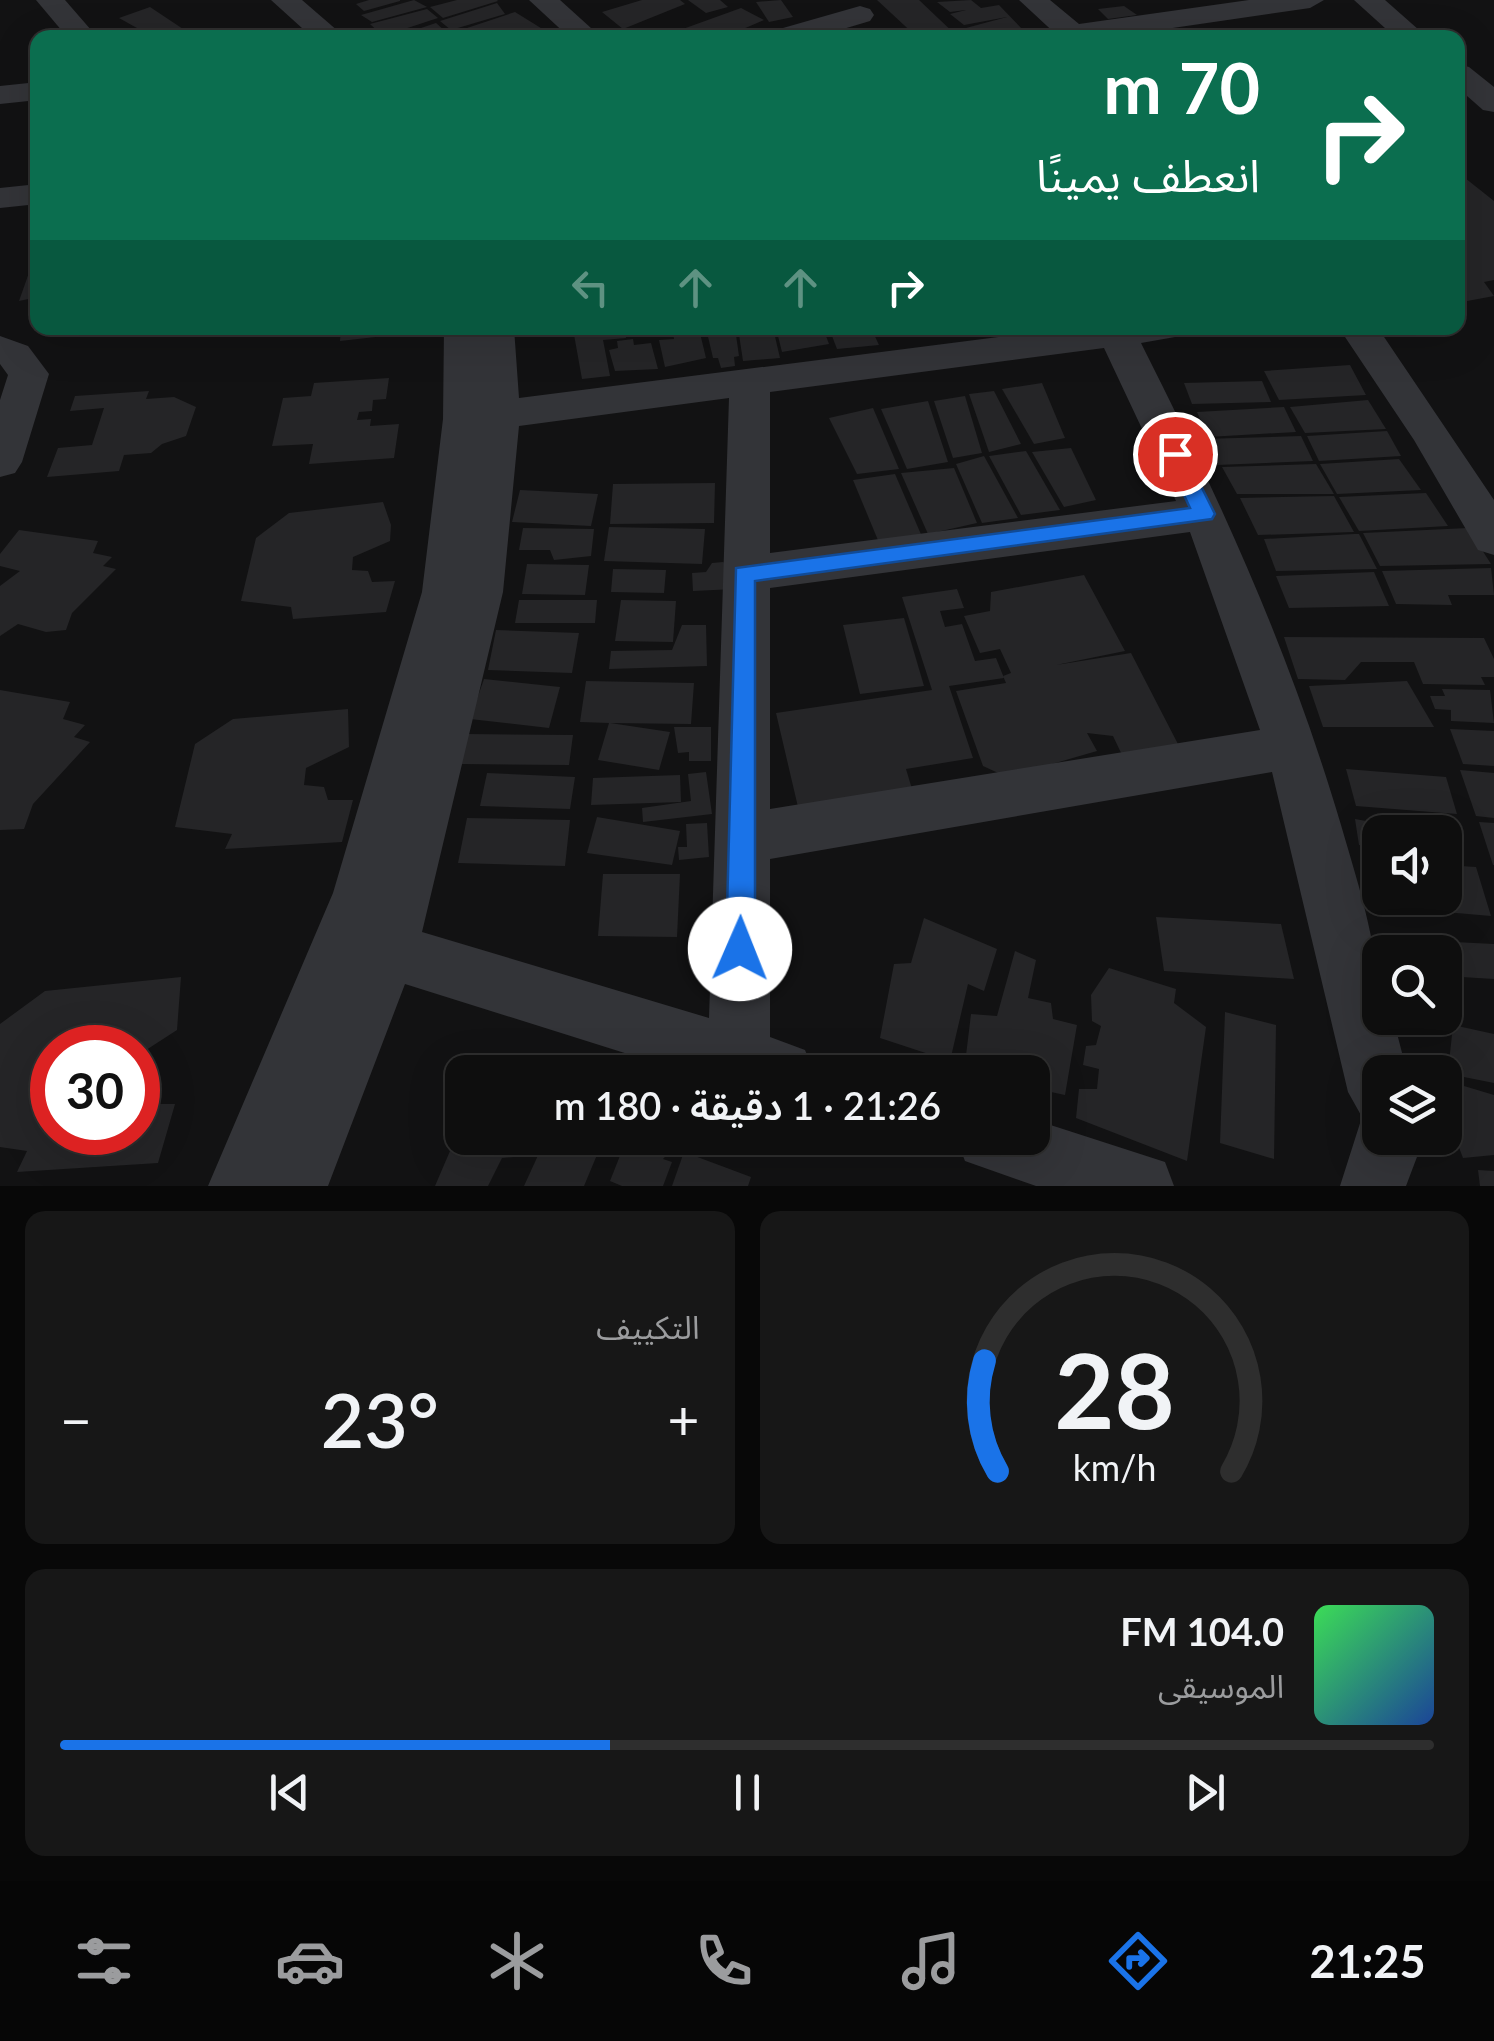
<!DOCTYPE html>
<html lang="ar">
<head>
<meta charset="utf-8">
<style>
	:root { --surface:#0e0e0e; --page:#171717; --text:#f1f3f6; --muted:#9b9c9e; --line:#2e2e2e; --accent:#1a73e8 }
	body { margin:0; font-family:Lato,"Noto Sans Arabic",sans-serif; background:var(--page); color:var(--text); direction:rtl; height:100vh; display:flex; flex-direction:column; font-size:38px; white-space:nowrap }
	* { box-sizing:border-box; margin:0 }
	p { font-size:32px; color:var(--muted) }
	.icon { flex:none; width:55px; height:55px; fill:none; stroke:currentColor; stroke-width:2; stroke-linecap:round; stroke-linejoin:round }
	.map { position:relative; height:1186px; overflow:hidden; direction:ltr }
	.panel { display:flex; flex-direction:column; gap:25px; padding:25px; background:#080808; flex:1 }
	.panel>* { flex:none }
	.guide { position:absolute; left:30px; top:30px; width:1435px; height:305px; border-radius:20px; box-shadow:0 10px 40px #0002,0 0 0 2px var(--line); direction:rtl; background:#0b6e4f; color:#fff; overflow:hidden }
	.controls { position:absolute; left:1362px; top:815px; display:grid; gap:20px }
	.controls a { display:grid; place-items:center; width:100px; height:100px; border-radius:20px; background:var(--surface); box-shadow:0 10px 40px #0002,0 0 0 2px var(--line); font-size:50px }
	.speed { position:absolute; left:30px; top:1025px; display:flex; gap:20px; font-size:50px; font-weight:700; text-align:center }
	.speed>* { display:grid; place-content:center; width:130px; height:130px; border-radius:50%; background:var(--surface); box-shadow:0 10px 40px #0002,0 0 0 2px var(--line); line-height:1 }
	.speed .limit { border:15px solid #d22; background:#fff; color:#111 }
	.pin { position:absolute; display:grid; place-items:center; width:85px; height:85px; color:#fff; margin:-42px; border:5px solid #fff; border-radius:50%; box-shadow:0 2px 10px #0007 }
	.me { position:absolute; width:110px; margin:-55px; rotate:1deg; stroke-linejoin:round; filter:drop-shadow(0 0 8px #0008) }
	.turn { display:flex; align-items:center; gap:35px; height:210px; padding:0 40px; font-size:45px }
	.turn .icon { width:130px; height:130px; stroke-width:2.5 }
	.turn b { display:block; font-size:70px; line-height:85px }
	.lanes { display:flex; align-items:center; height:95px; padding:0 40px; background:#0003; justify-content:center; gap:50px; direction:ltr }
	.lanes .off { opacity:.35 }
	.big { font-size:75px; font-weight:600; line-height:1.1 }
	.panel .tile { flex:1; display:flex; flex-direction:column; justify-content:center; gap:15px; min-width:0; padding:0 35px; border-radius:20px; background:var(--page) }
	.panel .dial { align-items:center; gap:0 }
	.dial svg { height:260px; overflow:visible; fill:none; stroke:var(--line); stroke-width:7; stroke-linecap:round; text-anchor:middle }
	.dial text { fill:var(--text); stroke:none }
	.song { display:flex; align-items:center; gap:30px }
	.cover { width:120px; height:120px; border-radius:15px; background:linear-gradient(135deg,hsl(130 70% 55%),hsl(220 70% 35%)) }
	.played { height:10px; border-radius:5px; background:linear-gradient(90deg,var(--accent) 40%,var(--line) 40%) }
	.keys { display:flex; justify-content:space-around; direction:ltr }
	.heat { display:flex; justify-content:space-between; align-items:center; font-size:55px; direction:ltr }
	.panel .tiles { flex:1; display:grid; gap:25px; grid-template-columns:1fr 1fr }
	.tile:last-child { grid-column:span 2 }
	.trip { position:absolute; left:445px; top:1055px; width:605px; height:100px; border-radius:20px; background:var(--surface); box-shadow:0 10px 40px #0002,0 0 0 2px var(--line); font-weight:600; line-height:100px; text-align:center; direction:rtl }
	.menu { display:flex; height:160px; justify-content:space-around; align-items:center; background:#060606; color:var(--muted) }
	.menu .icon { width:70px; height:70px }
	.menu .selected { color:var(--accent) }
	.menu b { font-size:45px; color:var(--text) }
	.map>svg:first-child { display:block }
	.building { fill:#252527 }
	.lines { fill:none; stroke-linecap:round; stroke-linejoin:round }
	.street { fill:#333438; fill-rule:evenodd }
	.route { fill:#1a73e8; stroke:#114b97; stroke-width:2.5 }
</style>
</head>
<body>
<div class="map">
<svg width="1494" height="1186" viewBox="0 0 1494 1186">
	<rect width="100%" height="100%" fill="#121213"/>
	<g class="building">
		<polygon points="369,0 400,0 400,1 364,11 356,4"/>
		<polygon points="414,0 427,7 372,22 361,15"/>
		<polygon points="457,0 497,0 498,1 443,18 430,7"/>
		<polygon points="642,0 680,0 685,4 623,29 602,12"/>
		<polygon points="688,0 720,0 728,7 706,13"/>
		<polygon points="781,0 793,17 769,22 756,2"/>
		<polygon points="877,0 919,0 959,38 918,38"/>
		<polygon points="971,0 981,8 999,5 1023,30 976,38 966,28 1007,17 964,25 950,14 966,10 950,12 937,2"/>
		<polygon points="497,3 505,14 451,30 440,21"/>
		<polygon points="1124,6 1137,15 1108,19 1098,9"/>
		<polygon points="150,7 189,33 191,38 155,38 119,18"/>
		<polygon points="741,8 764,20 722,38 658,38"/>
		<polygon points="427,9 438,18 383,36 370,24"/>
		<polygon points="515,12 557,38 494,38 516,29 471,38 461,30"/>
		<polygon points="436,23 446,32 431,38 391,38"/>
		<polygon points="1465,178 1494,201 1494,280 1484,282 1494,296 1462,302 1458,299 1458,179"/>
		<polygon points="37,250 38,297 19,301"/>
		<polygon points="295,328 411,328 411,333 340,341 341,330 295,335"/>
		<polygon points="624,328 626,338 603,340 610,376 582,379 573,329"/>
		<polygon points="706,328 735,328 739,356 734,357 735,366 721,368 718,358 713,358"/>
		<polygon points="738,328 773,328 780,358 743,361"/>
		<polygon points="776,328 823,328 829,344 782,352"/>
		<polygon points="829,328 871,328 879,345 837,349"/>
		<polygon points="875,328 915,328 917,332 879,336"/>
		<polygon points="699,329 706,358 665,367 659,340 674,339 673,332"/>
		<polygon points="633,339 634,345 651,343 658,369 615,371 609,350 618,348 617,341"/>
		<polygon points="1350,365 1366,395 1279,400 1264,371"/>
		<polygon points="389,378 386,399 373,400 372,411 359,412 357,420 371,419 370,426 399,424 394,458 309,464 313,444 272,446 283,398 311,396 314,383"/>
		<polygon points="1262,381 1271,402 1192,404 1184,383"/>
		<polygon points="1042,383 1065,438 1034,444 1002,389"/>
		<polygon points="149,391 146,399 174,397 196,407 186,436 162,444 151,453 124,455 119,471 47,477 58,448 92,445 104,408 70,411 75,396"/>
		<polygon points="994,391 1021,444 989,452 969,394"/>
		<polygon points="965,396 982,453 953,458 934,401"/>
		<polygon points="1368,400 1386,429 1305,433 1290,407"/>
		<polygon points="928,401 948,462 907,469 881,409"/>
		<polygon points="1284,407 1296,432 1208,437 1197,412"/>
		<polygon points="873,408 899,469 857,474 829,418"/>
		<polygon points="1387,431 1401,456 1319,461 1307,436"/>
		<polygon points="1301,436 1313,461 1217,465 1202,439"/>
		<polygon points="1071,448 1096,500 1064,507 1032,452"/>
		<polygon points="1026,451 1060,510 1021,515 989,456"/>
		<polygon points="984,456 1018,518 982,523 956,464"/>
		<polygon points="1399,459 1421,490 1337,494 1320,464"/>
		<polygon points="1316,464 1334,494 1237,494 1222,467"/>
		<polygon points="954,468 977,523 928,534 901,473"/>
		<polygon points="895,474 923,539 880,545 853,480"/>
		<polygon points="715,483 714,523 610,524 613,484"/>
		<polygon points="520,490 598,494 591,526 512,522"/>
		<polygon points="1426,493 1448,526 1359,531 1339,497"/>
		<polygon points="1334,496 1354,532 1258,535 1240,498"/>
		<polygon points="383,502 391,525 390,541 353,557 352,570 368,571 372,582 395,581 386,612 293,619 291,607 241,601 256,538 289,513"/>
		<polygon points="609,527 705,529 702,564 604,561"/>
		<polygon points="523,528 594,529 591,556 554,560 550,550 519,550"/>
		<polygon points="1468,528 1491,564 1380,566 1363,533"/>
		<polygon points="19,530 98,541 93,553 112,557 103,566 116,569 72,613 66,630 46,632 18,624 0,636 0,586 20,571 0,566 0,554"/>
		<polygon points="1354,534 1359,534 1377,569 1276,571 1264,539"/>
		<polygon points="723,562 734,569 735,589 693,591 692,573 706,572 712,563"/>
		<polygon points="527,564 589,565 585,595 522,594"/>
		<polygon points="1491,568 1494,595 1448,595 1452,605 1396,604 1382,571"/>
		<polygon points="613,569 666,570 664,593 611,592"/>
		<polygon points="1374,572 1389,606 1289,608 1276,576"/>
		<polygon points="1084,575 1125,651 1056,665 1131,653 1179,746 1123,757 1113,736 1087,733 1097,751 1007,777 983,766 956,691 1006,683 1003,676 1011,673 1000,649 980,653 964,616 990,611 991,592"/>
		<polygon points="957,589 964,608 940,611 945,627 962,624 975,661 996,658 1004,678 949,686 973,758 906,769 912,789 798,807 776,713 932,690 902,597"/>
		<polygon points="519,600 597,600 595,623 515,623"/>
		<polygon points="621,600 676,601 673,642 615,641"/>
		<polygon points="904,618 924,686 860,694 843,625"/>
		<polygon points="682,625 706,625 707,666 609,669 611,651 672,650"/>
		<polygon points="496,630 579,633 572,673 488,670"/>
		<polygon points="1284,637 1484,638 1494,659 1494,677 1481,677 1485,685 1423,684 1414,662 1361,662 1345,680 1298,679"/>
		<polygon points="484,679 560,687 549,728 470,719"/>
		<polygon points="586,681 694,683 691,724 610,723 670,732 659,770 598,760 609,723 580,722"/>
		<polygon points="1407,681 1434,727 1323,727 1309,686"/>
		<polygon points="1442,689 1490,690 1494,723 1451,721 1451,710 1435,709 1430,696 1445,696"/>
		<polygon points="0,690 70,702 63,719 85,725 74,737 90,742 33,804 24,829 0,830"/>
		<polygon points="348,709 349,747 306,768 304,785 324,787 328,800 353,800 342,842 225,849 232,834 175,827 195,744 233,719"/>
		<polygon points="674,727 711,727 711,761 689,761 689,752 678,753"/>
		<polygon points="1450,729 1494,731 1494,766 1463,764"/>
		<polygon points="467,734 573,735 569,765 461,764"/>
		<polygon points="1346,769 1446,777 1457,814 1356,806"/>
		<polygon points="1460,770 1494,773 1494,818 1476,816"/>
		<polygon points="706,772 712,814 643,822 642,808 691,801 688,774"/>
		<polygon points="487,773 575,777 570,809 480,806"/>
		<polygon points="680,775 681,802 591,805 593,778"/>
		<polygon points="597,817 680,831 672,865 587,853"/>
		<polygon points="467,818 570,820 565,866 458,863"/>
		<polygon points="1355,819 1421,831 1420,832 1380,832 1380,849 1359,845"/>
		<polygon points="1479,822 1494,823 1494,865 1493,865"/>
		<polygon points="707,823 709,857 679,860 678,847 687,847 686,824"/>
		<polygon points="1445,865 1476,867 1491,916 1387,907 1384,898 1445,898"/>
		<polygon points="603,874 680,874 677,937 598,936"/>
		<polygon points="1156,917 1281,924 1294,979 1164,971"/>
		<polygon points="924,918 997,949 984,991 968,984 950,1061 880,1038 894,964 911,963"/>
		<polygon points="1415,940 1494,944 1494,979 1445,976 1445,952 1419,952"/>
		<polygon points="1015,951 1036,960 1028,998 1051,1003 1053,1019 1077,1025 1065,1095 1032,1088 1032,1072 964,1072 971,1014 997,1016"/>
		<polygon points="1109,968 1176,989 1174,1003 1206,1027 1187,1161 1076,1118 1079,1089 1097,1089 1099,1069 1083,1065 1086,1046 1096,1045 1101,1026 1092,1021 1091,995"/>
		<polygon points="181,977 177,1030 143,1052 138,1054 138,1048 52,1048 52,1132 138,1132 138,1085 142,1085 144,1104 175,1104 158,1163 17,1172 27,1151 0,1147 0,1024 45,991"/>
		<polygon points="1225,1012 1276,1025 1274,1159 1220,1143"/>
		<polygon points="1453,1025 1494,1034 1494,1083 1459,1076 1449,1063"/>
		<polygon points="1464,1086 1494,1095 1494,1155 1463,1158 1447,1116 1454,1117 1451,1098"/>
		<polygon points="462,1123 462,1138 532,1138 526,1156 502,1158 488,1186 435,1186"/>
		<polygon points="546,1138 579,1140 599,1150 584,1186 524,1186"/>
		<polygon points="627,1138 678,1142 663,1159 672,1162 663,1186 622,1186 610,1181"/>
		<polygon points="684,1152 751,1177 748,1186 672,1186"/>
		<polygon points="1478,1170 1494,1171 1494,1186 1480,1186"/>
	</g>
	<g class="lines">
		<g class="street">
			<polygon points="36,0 65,0 98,38 68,38"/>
			<polygon points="271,0 302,0 346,38 313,38"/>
			<polygon points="529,0 560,0 602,38 570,38"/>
			<polygon points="1019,0 1050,0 1079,24 1249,0 1324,0 1310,8 1104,38 1060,38"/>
			<polygon points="1354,0 1385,0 1428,38 1396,38"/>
			<polygon points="860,6 870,9 874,15 870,21 813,38 765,38 769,32"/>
			<polygon points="1458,64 1469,67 1494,87 1494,112 1483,110 1458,88"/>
			<polygon points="38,82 38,100 0,104 0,86"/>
			<polygon points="38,184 38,204 0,208 0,188"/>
			<path d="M444 328H514L519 398 1070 328H1180L1175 337 1141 343C1223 506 1289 650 1341 825 1360 890 1380 951 1380 1018H1393L1407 1072H1380V1138H1419L1420 1149 1406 1186H1340L1362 1117 1348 1092 1272 772 770 859V1037L805 1050 814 1072H685L405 984 328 1186H208L333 893 422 592 443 419ZM1104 348 1176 501 770 553V392ZM729 398 709 1018 422 932 503 592 519 426ZM1190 532 1260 730 770 809V588Z"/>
			<polygon points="1339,328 1378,328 1494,500 1494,555 1478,550 1414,440"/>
			<polygon points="0,336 28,346 49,374 22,462 15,473 0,477 0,400 8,375 0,364"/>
			<polygon points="1032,1119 1165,1162 1174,1186 1036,1186 965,1161 956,1138 1032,1138"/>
		</g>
	</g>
	<polygon class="route" points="1175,446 1185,454 1215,514 1212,519 755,581 755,949 751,959 740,963 730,959 726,949 736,568 1190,508 1165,454"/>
</svg>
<div class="controls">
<a><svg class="icon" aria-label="sound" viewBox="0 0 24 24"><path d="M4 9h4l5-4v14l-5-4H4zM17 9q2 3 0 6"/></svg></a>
<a><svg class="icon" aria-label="search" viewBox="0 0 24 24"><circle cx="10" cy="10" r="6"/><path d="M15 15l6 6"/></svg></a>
<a><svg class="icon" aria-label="layers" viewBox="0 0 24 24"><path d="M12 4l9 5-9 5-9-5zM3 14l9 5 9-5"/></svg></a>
</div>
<div class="speed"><div class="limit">30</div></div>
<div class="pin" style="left:1175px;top:454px;background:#d93025"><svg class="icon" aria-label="arrive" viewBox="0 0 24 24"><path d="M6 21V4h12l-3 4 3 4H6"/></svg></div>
<svg class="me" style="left:740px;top:949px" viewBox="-20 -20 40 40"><circle r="19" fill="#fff"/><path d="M0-13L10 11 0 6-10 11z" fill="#1a73e8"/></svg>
<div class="trip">21:26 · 1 دقيقة · 180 m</div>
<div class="guide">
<div class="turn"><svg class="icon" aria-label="right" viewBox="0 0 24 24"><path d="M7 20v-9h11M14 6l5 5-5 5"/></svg><div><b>70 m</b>انعطف يمينًا</div></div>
<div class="lanes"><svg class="icon off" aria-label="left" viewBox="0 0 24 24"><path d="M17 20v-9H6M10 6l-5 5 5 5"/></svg><svg class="icon off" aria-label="ahead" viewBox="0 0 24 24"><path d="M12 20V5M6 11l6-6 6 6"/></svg><svg class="icon off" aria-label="ahead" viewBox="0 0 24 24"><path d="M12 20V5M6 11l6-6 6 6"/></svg><svg class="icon" aria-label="right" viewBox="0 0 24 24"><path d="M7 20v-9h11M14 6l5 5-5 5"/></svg></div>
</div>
</div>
<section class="panel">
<div class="tiles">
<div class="tile dial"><svg viewBox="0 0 100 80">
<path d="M14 69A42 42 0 1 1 86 69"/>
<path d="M14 69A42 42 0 0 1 10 35" stroke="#1a73e8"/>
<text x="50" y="56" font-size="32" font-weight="700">28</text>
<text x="50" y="72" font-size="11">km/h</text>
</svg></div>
<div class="tile"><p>التكييف</p>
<div class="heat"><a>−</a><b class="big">23°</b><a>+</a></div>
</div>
<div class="tile">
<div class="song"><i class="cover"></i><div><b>104.0 FM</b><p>الموسيقى</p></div></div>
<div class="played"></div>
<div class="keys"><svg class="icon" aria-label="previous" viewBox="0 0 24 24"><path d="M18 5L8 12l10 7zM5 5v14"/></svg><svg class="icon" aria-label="pause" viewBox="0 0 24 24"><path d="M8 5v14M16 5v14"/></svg><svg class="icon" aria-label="next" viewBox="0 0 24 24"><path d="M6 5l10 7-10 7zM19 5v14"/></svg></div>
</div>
</div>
</section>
<nav class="menu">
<b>21:25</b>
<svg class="icon selected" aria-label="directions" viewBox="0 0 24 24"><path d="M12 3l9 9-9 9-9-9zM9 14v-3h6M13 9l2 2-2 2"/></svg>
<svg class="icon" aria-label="music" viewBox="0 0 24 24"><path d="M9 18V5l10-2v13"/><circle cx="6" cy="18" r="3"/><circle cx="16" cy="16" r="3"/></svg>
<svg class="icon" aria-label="phone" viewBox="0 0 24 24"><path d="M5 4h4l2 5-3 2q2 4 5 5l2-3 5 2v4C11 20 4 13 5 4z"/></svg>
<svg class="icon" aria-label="climate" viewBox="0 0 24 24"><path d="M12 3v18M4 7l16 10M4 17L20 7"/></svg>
<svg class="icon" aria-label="car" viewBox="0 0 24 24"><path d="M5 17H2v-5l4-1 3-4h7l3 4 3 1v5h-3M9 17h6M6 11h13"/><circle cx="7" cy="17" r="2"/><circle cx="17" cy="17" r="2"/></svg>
<svg class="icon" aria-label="filters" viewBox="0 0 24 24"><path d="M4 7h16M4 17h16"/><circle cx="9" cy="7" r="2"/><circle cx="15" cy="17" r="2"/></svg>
</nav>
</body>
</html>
